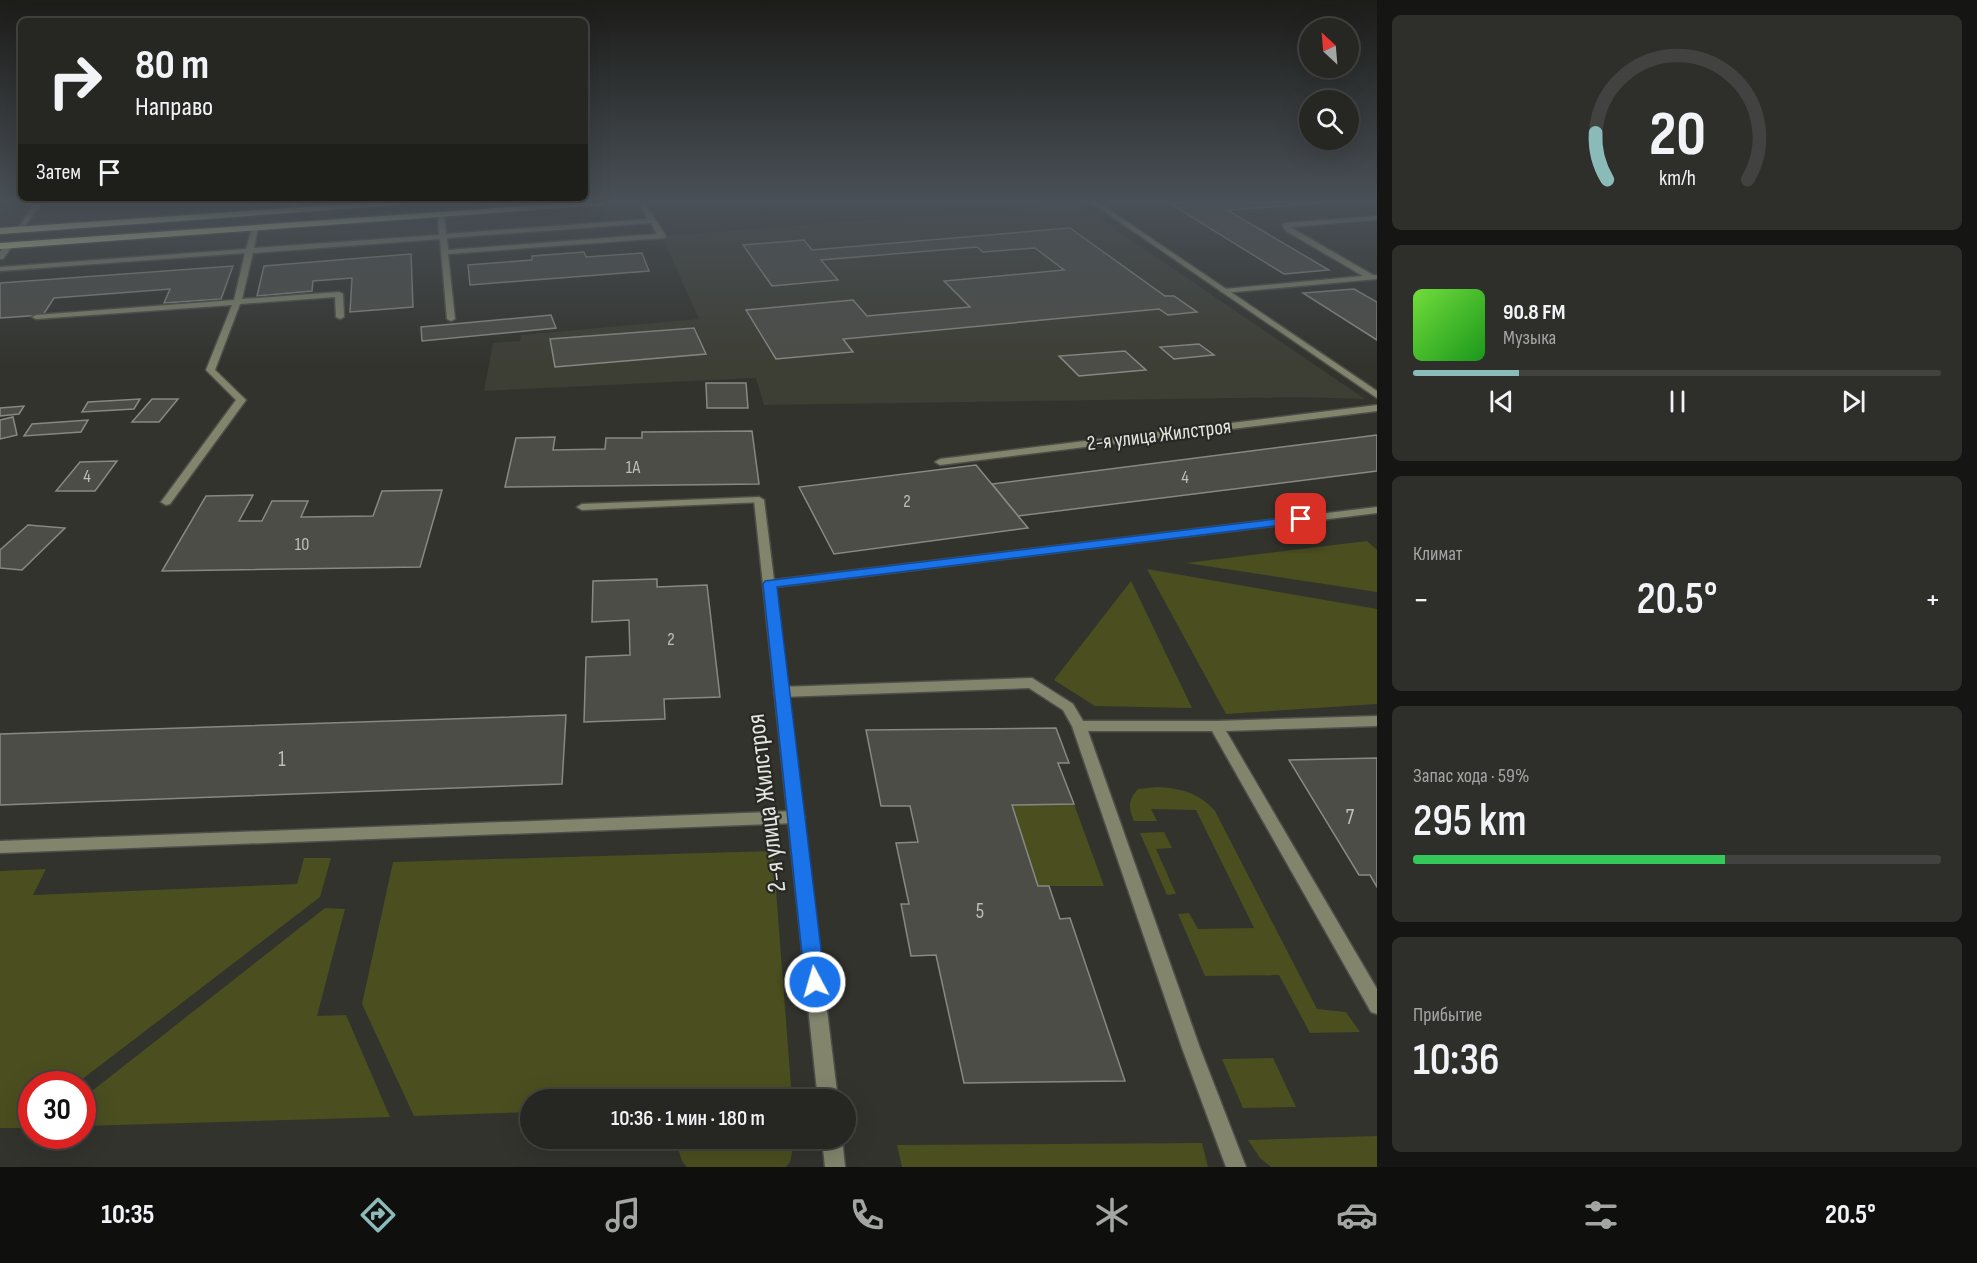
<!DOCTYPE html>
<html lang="ru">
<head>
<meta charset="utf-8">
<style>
	:root { --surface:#262622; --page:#2e2e2a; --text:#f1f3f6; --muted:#a4a5a5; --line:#424340; --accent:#8bbbb9 }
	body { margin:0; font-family:"Sofia Sans Condensed",sans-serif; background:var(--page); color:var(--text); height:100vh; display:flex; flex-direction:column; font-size:22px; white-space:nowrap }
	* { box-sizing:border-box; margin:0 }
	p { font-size:20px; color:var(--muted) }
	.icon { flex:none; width:33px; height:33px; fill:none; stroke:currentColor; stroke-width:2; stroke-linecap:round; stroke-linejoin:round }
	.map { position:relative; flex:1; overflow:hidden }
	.drawer { display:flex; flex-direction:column; gap:15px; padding:15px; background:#151513; width:600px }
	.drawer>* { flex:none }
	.guide { position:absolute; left:18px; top:18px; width:570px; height:183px; border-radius:9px; box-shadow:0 6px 24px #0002,0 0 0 2px var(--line); background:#262622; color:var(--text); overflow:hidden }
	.needle { width:39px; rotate:334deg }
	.controls { position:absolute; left:1299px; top:18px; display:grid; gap:12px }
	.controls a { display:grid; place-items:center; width:60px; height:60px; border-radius:50%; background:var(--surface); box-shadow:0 6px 24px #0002,0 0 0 2px var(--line); font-size:30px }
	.speed { position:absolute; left:18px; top:1071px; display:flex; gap:12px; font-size:30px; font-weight:700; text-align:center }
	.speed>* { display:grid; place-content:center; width:78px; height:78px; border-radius:50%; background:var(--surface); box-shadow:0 6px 24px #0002,0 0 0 2px var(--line); line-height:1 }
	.speed .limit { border:9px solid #d22; background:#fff; color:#111 }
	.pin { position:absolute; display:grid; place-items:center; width:51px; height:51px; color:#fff; margin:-26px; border-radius:12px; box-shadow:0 3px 9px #0006 }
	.me { position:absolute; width:66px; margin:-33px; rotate:354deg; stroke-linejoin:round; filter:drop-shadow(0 0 4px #0008) }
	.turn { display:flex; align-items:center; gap:21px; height:126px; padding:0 18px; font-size:27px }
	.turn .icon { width:78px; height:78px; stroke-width:2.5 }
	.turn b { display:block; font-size:42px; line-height:51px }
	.then { display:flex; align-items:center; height:57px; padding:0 18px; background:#0003; gap:12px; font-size:22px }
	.big { font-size:45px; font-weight:600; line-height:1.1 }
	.drawer .card { flex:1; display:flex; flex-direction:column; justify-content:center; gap:9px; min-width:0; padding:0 21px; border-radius:9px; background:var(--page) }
	.drawer .dial { align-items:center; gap:0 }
	.dial svg { height:156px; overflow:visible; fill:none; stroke:var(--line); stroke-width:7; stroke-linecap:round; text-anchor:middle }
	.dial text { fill:var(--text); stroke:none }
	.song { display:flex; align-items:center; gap:18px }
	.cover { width:72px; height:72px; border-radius:9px; background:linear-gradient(135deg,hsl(100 70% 55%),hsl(120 70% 35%)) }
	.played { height:6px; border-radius:3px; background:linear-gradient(90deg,var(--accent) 20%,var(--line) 20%) }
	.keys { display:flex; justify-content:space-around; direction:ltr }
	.heat { display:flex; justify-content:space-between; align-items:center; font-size:33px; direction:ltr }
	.charge { height:9px; border-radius:4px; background:linear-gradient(90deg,#34c759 59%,var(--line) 0) }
	.trip { position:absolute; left:520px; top:1089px; width:336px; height:60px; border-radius:30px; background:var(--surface); box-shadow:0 6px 24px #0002,0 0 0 2px var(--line); font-weight:600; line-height:60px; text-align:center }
	.dock { display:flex; height:96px; justify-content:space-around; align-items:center; background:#0f0f0e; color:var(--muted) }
	.dock .icon { width:42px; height:42px }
	.dock .current { color:var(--accent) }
	.dock b { font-size:27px; color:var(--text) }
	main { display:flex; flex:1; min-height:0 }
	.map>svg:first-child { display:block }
	.built { fill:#3d3e34 }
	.green { fill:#4b4e1f }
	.building { fill:#4c4d47; stroke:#888983; stroke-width:1.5 }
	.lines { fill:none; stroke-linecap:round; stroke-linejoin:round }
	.lane-casing { stroke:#4e4f4a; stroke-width:3 }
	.street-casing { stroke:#4e4f4a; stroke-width:3 }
	.primary-casing { stroke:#4e4f4a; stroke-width:3 }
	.lane { fill:#82856c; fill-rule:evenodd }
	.street { fill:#82856c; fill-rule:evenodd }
	.primary { fill:#d2d9a3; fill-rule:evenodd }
	.route { fill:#1a73e8; stroke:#114b97; stroke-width:1.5 }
	.labels { text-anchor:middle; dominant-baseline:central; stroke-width:4.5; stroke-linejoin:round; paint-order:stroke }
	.number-label { font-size:18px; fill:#bebeba }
	.street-label { font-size:21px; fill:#e4e4e1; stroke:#282924 }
	.near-number-label { font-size:21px; fill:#bebeba }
	.near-street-label { font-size:26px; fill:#e4e4e1; stroke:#282924 }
</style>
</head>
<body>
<main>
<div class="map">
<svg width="1377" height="1167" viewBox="0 0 1377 1167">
	<rect width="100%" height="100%" fill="#32332d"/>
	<polygon class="built" points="1078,204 1365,399 1298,397 764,405 756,378 484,391 493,343 520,341 521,335 699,319 662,236"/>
	<g class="green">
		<polygon points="1367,541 1377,550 1377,592 1186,563"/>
		<polygon points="1147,569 1377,609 1377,704 1226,714"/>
		<polygon points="1131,581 1192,708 1095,706 1054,680"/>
		<path d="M1157 787C1181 788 1199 793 1215 811L1317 1009 1346 1012 1360 1032 1310 1033 1279 975 1205 976 1178 914 1189 913 1198 929 1254 928 1196 810 1151 809 1157 821H1134C1128 807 1128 800 1138 789Z"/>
		<polygon points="1074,804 1104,886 1038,886 1012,805"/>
		<polygon points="1164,832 1172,848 1156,849 1176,894 1167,895 1140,833"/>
		<polygon points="773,851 792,1099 531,1100 531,1112 414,1116 362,1004 393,862"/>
		<polygon points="304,858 331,858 320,897 76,1084 32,1084 31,1119 20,1128 0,1128 0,871 46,869 33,895 297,884"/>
		<polygon points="325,908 345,909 317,1016 346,1015 390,1117 83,1126 83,1098"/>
		<polygon points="1273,1058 1296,1107 1243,1108 1222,1059"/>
		<polygon points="1377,1136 1377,1167 1271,1167 1260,1158 1248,1140"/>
		<polygon points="795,1138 790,1162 786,1167 687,1167 682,1161 675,1139"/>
		<polygon points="1202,1143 1208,1167 902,1167 897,1145"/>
	</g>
	<g class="building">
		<polygon points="1169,203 1322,203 1227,210 1329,270 1284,274"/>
		<polygon points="1070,228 1165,296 1174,296 1197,312 1168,315 1159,309 843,339 853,352 776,359 746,310 853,300 867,316 970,307 944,281 1064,270 1035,248 983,252 977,247 821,260 838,280 772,286 743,245 804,240 812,250"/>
		<polygon points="584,252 586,257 642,253 649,271 470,285 468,265 532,260 532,256"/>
		<polygon points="411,254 413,307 350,312 352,278 313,281 312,291 257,296 264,266"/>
		<polygon points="233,266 221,299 164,303 170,289 54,298 43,315 0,318 0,283"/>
		<polygon points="1354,289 1377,302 1377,340 1303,293"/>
		<polygon points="551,315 556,328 422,341 421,327"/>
		<polygon points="694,328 706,354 555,367 550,339"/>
		<polygon points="1199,344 1214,355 1174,359 1160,347"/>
		<polygon points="1125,351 1146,370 1079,376 1059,356"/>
		<polygon points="706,383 746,383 748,408 707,408"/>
		<polygon points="140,399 134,409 82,412 88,402"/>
		<polygon points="152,399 178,399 159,422 132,422"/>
		<polygon points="24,406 19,414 0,416 0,408"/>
		<polygon points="13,417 17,435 0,439 0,420"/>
		<polygon points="88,420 81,432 24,436 32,424"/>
		<polygon points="752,431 759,484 505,487 516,438 555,437 553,450 605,449 606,438 642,438 642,432"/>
		<polygon points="1377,435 1377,471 1018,516 992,484"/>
		<polygon points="117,461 95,491 56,491 80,462"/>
		<polygon points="976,465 1028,528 834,554 799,487"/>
		<polygon points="442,490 420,567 162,571 206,496 253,495 239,521 262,521 272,501 308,501 301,517 373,516 382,491"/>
		<polygon points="28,525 65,528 22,570 0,568 0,550"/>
		<polygon points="657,579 657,587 707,585 720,697 664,699 665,719 584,722 586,657 630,655 629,620 592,622 593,581"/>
		<polygon points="566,715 562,784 0,805 0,734"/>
		<polygon points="1056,728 1069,763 1058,763 1074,804 1012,805 1038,886 1049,886 1060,919 1070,918 1125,1081 964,1083 936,955 911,956 901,904 909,904 896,843 918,842 910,806 881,806 866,730"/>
		<polygon points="1377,758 1377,887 1370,875 1359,875 1289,760"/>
	</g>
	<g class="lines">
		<defs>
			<g id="lane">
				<polygon points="36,203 42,203 22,230 18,230 17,229"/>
				<polygon points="291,203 297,203 294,211 289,210"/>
				<path d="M639 203H645L666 236 665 238 448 254 455 319 451 321 447 319 440 239 253 253 242 299 339 292 343 294 344 317 340 319 336 317 335 297 240 304 215 370 246 400 170 504 166 505 161 502 236 400 206 370 232 305 36 319 32 317 36 315 234 300 245 253 0 271V267L246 249 252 228 255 226 258 228 254 248 439 235 438 214 441 212 444 214 446 234 648 219ZM651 223 657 234 448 250 447 238Z"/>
				<polygon points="1377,216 1377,220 1290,227 1373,275 1377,275 1377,279 1224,293 1220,291 1224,289 1363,276 1286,231 1282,225 1285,223"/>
				<polygon points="6,243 13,245 3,259 0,259 0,252"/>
				<polygon points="1377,405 1377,411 940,465 935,462 940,459"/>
				<polygon points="759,497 764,500 763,502 582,510 577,507 582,504"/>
				<polygon points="1032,678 1073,704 1083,721 1216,721 1377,716 1377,726 1226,731 1377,989 1377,1014 1371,1012 1212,731 1088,731 1200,1048 1246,1167 1226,1167 1182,1048 1072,726 1063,710 1029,688 781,697 776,695 774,692 776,689 781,687"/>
				<polygon points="797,811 802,813 805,817 802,821 797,823 0,853 0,841"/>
			</g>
			<g id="street">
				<polygon points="1092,203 1099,203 1377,391 1377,398"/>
				<polygon points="759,497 764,500 774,580 1377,507 1377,513 775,587 838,1100 818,1100 754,500"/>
				<polygon points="822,1138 842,1138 845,1167 825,1167"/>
			</g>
			<g id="primary">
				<polygon points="363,203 403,203 399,205 0,234 0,228"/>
				<polygon points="567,203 607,203 603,205 0,249 0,243"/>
			</g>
		</defs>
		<use href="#lane" class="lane-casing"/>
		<use href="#street" class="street-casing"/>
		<use href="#primary" class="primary-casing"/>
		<use href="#lane" class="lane"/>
		<use href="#street" class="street"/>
		<use href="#primary" class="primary"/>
	</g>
	<linearGradient id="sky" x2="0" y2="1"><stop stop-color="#1c1c19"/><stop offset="0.55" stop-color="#495057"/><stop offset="1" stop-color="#495057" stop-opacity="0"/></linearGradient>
	<rect width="1377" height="366" fill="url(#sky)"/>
	<polygon class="route" points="1301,516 1306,517 1308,519 1306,522 777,587 825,982 822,988 815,991 808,988 805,982 763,584 765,581"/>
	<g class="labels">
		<g class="number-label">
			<text x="633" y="467">1А</text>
			<text x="87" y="476">4</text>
			<text x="1185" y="477">4</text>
			<text x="907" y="501">2</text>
			<text x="302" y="544">10</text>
			<text x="671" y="639">2</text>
		</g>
		<g class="street-label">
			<text transform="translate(1159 435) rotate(-7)">2-я улица Жилстроя</text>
		</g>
		<g class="near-number-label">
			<text x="282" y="759">1</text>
			<text x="1350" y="817">7</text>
			<text x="980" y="911">5</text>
		</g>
		<g class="near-street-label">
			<text transform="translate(767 803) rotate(-97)">2-я улица Жилстроя</text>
		</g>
	</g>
</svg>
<div class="controls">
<a><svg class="needle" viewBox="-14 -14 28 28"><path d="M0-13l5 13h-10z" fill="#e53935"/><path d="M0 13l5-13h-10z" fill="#a4a5a5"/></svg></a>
<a><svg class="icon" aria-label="search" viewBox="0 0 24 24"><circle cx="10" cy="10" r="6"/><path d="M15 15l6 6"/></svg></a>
</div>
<div class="speed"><div class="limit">30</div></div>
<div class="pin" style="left:1301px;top:519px;background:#d93025"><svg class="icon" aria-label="arrive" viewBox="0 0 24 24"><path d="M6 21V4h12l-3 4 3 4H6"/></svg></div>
<svg class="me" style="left:815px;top:982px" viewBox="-20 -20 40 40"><circle r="17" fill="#1a73e8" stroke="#fff" stroke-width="3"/><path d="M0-11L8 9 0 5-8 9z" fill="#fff"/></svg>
<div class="trip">10:36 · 1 мин · 180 m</div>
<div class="guide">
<div class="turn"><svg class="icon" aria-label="right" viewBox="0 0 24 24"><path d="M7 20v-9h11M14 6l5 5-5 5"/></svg><div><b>80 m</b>Направо</div></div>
<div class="then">Затем<svg class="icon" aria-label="arrive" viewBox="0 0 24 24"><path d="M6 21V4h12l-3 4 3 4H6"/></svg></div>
</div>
</div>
<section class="drawer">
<div class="card dial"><svg viewBox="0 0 100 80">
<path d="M14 69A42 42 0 1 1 86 69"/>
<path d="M14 69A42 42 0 0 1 8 45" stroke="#8bbbb9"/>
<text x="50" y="56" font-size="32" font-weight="700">20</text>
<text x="50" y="72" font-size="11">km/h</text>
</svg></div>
<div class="card">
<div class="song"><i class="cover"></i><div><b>90.8 FM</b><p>Музыка</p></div></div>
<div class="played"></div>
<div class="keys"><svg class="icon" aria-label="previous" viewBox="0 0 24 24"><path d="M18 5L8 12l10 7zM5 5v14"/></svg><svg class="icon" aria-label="pause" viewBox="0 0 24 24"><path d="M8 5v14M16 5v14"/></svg><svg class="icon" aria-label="next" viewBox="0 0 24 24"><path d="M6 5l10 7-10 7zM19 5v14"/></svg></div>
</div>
<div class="card"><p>Климат</p>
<div class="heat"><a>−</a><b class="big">20.5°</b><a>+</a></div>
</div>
<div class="card"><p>Запас хода · 59%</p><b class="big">295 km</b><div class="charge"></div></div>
<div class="card"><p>Прибытие</p><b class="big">10:36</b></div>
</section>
</main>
<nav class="dock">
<b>10:35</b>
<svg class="icon current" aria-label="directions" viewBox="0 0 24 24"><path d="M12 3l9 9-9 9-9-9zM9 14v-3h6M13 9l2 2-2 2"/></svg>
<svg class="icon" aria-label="music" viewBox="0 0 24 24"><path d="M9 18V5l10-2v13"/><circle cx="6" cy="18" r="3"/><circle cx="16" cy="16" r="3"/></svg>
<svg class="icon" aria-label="phone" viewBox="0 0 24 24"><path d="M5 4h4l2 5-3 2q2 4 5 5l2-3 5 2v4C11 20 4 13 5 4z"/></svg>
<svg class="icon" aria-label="climate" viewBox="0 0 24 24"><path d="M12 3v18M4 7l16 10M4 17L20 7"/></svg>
<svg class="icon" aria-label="car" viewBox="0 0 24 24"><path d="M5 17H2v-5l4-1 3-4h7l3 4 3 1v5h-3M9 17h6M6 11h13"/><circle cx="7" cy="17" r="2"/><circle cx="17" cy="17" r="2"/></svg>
<svg class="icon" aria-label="filters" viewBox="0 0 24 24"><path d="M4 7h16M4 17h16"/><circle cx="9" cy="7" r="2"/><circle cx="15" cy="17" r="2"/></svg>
<b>20.5°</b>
</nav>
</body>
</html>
